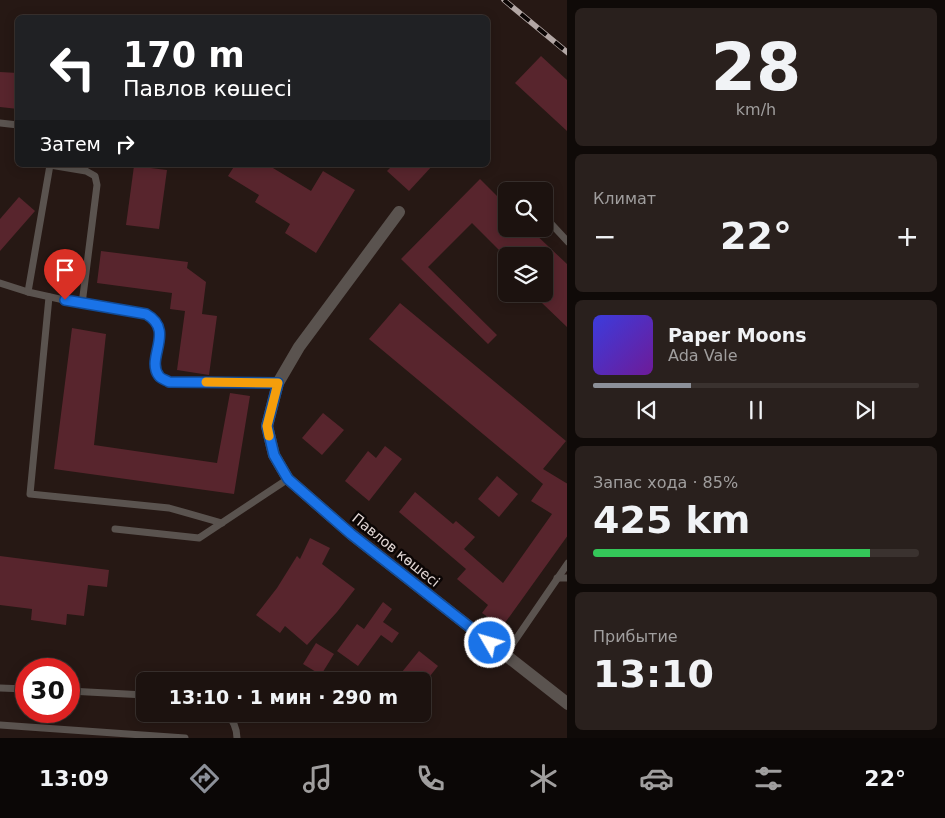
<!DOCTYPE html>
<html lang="ru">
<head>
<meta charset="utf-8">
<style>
	:root { --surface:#1c120f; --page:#29201d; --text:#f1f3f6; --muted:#a09e9e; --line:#3a322f; --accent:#8c9099 }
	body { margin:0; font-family:"DejaVu Sans",sans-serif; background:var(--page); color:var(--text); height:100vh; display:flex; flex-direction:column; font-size:19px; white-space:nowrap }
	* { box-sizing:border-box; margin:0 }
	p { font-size:16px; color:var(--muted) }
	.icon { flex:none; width:28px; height:28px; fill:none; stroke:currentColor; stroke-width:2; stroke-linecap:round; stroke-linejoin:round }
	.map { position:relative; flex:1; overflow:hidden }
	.panel { display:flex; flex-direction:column; gap:8px; padding:8px; background:#0f0a08; width:378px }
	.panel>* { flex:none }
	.hud { position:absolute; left:15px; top:15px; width:475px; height:152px; border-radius:8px; box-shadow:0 2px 12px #0003,0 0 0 1px var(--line); background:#202124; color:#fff; overflow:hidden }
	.buttons { position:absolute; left:498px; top:182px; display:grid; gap:10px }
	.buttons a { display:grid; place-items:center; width:55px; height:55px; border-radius:8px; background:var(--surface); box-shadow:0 2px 12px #0003,0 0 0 1px var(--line); font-size:25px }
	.speed { position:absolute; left:15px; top:658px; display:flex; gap:10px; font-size:25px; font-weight:700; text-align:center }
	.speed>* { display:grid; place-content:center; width:65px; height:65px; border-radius:50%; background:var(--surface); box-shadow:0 2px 12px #0003,0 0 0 1px var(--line); line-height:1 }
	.speed .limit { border:8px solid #d22; background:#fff; color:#111 }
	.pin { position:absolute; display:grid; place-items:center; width:42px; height:42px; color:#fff; margin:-51px -21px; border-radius:50% 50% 50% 0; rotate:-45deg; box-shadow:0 0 5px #0007 }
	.pin .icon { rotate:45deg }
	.me { position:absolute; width:55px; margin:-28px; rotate:308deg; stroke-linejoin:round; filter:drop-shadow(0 0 4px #0008) }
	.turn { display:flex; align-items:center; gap:18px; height:105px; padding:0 25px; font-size:22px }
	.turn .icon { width:65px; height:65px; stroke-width:2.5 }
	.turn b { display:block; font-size:35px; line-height:42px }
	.then { display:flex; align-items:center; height:48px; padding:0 25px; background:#0003; gap:10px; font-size:19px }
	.big { font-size:38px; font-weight:700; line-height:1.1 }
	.panel .tile { flex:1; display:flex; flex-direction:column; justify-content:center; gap:8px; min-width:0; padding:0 18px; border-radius:8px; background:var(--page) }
	.panel .dial { align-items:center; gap:0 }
	.dial b { font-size:65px; line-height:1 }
	.song { display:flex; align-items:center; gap:15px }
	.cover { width:60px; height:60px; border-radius:8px; background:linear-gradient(135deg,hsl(240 70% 55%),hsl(280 70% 35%)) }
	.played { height:5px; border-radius:2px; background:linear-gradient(90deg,var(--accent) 30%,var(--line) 30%) }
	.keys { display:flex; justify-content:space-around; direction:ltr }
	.heat { display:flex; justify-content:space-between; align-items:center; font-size:28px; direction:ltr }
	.charge { height:8px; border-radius:4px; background:linear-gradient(90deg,#34c759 85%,var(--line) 0) }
	.trip { position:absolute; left:136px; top:672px; width:295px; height:50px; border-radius:8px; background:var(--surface); box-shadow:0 2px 12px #0003,0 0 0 1px var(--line); font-weight:700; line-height:50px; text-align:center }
	.tabs { display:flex; height:80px; justify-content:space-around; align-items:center; background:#0b0706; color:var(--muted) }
	.tabs .icon { width:35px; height:35px }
	.tabs .on { color:var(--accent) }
	.tabs b { font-size:22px; color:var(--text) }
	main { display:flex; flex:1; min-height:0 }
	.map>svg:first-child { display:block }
	.building { fill:#58252d }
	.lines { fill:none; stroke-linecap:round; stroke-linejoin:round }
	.service { stroke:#5a534f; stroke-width:7 }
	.minor { stroke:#5a534f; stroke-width:12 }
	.rail-casing { stroke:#b3a7a5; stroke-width:5.5 }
	.rail { stroke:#0b0504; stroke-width:4; stroke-dasharray:11; stroke-linecap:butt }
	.route-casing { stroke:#114b97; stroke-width:12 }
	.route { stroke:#1a73e8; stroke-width:9 }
	.slow { stroke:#f59e0b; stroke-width:9 }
	.labels { text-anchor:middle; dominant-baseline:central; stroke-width:5; stroke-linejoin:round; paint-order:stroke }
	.street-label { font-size:14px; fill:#e3d8d6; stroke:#0b0504 }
</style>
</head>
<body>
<main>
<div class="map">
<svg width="568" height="738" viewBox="0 0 568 738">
	<rect width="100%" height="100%" fill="#261814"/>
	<g class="building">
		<polygon points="541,56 568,81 568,132 515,83"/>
		<polygon points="0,72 18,73 18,109 0,107"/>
		<polygon points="235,165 268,165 311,191 323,171 355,190 316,253 285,233 290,224 255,202 259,195 228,176"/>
		<polygon points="393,165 433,165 409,191 387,171"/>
		<polygon points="134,166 167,170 159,229 126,225"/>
		<polygon points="480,179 506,205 506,229 530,229 568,265 568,328 542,303 548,298 544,294 544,256 505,256 472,223 428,267 497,335 488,344 401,259"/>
		<polygon points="19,197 35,211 0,251 0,219"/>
		<polygon points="101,251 188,262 187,268 206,282 202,314 217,316 209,375 177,370 185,311 170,309 172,293 97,283"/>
		<polygon points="400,303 566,441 543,469 568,484 568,535 502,627 482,613 488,605 457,579 466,569 399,512 415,492 453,524 456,521 475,537 464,549 503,583 552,514 531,501 543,484 369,339"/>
		<polygon points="72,328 106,334 94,445 217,463 230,393 250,396 234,494 54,469"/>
		<polygon points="323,413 344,430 322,455 302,438"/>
		<polygon points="385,446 402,459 369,501 345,481 368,451 376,458"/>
		<polygon points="497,476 518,494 499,517 478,499"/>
		<polygon points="310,538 330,548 322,564 355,589 337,612 307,645 285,626 280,633 256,615 277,588 297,556 300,559"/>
		<polygon points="0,556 109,570 107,587 88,585 84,616 67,614 66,625 31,620 32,609 0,605"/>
		<polygon points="383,602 392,609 383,622 399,633 392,643 381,635 358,666 337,651 357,624 364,629"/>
		<polygon points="316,643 334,654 321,675 303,664"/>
		<polygon points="419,651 438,666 426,681 414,681 402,672"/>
	</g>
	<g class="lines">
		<g class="service">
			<polyline points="0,123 18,125"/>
			<polyline points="50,165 86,171 95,176 97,185 82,304"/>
			<polyline points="544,216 568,242"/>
			<path d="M0 283 28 292 82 304 146 314C176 331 145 358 159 376 161 379 166 380 169 382L278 383"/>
			<polyline points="28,292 50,165"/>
			<polyline points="49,297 30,494 169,508 222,523"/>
			<polyline points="115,529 199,538 288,479"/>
			<polyline points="557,578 568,578"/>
			<polyline points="505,655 568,563"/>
			<polyline points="0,688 26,689"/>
			<polyline points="69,691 145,695"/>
			<path d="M226 714C233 719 237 729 237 738"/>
			<polyline points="0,725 185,738"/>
		</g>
		<polyline class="minor" points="399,212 299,347 278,383 267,426 274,455 288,479 351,534 568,704"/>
		<defs>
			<polyline id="rail" points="504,0 568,53"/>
		</defs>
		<use href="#rail" class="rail-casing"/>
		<use href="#rail" class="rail"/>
	</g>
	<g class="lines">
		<defs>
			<path id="route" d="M65 300 146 314C176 331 145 358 159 376 161 379 166 380 169 382L278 383 267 426 274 455 288 479 351 534 490 643"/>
		</defs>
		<use href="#route" class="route-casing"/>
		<use href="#route" class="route"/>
		<polyline class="slow" points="206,382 278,383 267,426 269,436"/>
	</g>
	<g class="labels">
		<g class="street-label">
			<text transform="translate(396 550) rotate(39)">Павлов көшесі</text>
		</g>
	</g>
</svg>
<div class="buttons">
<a><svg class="icon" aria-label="search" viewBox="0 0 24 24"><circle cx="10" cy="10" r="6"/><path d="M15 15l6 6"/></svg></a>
<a><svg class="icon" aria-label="layers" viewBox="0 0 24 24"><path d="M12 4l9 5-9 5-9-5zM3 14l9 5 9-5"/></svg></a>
</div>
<div class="speed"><div class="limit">30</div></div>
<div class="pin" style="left:65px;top:300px;background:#d93025"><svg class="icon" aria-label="arrive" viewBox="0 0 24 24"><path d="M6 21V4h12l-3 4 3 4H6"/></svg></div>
<svg class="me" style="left:490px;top:643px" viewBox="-20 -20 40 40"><circle r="17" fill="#1a73e8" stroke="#fff" stroke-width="3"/><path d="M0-11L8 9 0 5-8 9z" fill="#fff"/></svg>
<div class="trip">13:10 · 1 мин · 290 m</div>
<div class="hud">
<div class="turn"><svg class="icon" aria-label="left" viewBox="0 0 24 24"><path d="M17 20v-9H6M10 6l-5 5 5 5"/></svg><div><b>170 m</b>Павлов көшесі</div></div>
<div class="then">Затем<svg class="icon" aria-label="right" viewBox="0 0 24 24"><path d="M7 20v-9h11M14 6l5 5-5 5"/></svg></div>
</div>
</div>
<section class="panel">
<div class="tile dial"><b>28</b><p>km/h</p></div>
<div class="tile"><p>Климат</p>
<div class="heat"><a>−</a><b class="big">22°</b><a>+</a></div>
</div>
<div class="tile">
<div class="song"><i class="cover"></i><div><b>Paper Moons</b><p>Ada Vale</p></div></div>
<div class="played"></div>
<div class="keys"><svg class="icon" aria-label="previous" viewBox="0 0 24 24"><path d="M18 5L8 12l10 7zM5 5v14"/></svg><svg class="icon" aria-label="pause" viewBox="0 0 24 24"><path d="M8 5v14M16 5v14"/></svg><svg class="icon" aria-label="next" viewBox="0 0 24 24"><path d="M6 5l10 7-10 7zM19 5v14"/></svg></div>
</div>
<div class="tile"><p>Запас хода · 85%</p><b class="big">425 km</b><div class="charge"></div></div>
<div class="tile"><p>Прибытие</p><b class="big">13:10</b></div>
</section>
</main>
<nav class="tabs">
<b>13:09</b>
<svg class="icon on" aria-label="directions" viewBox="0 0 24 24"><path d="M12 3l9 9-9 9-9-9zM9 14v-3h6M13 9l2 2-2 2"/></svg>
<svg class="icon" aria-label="music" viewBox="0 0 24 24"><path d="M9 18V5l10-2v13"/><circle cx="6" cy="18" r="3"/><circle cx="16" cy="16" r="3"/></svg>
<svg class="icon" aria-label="phone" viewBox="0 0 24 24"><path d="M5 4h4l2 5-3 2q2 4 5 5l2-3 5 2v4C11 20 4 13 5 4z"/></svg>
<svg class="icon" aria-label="climate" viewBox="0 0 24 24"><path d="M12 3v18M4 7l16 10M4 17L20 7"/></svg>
<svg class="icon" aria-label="car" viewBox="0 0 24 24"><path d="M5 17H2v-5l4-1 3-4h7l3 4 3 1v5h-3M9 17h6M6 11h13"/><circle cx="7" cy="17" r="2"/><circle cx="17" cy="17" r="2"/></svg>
<svg class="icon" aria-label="filters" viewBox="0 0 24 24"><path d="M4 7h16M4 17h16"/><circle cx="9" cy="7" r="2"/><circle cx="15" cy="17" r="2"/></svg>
<b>22°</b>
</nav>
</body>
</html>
